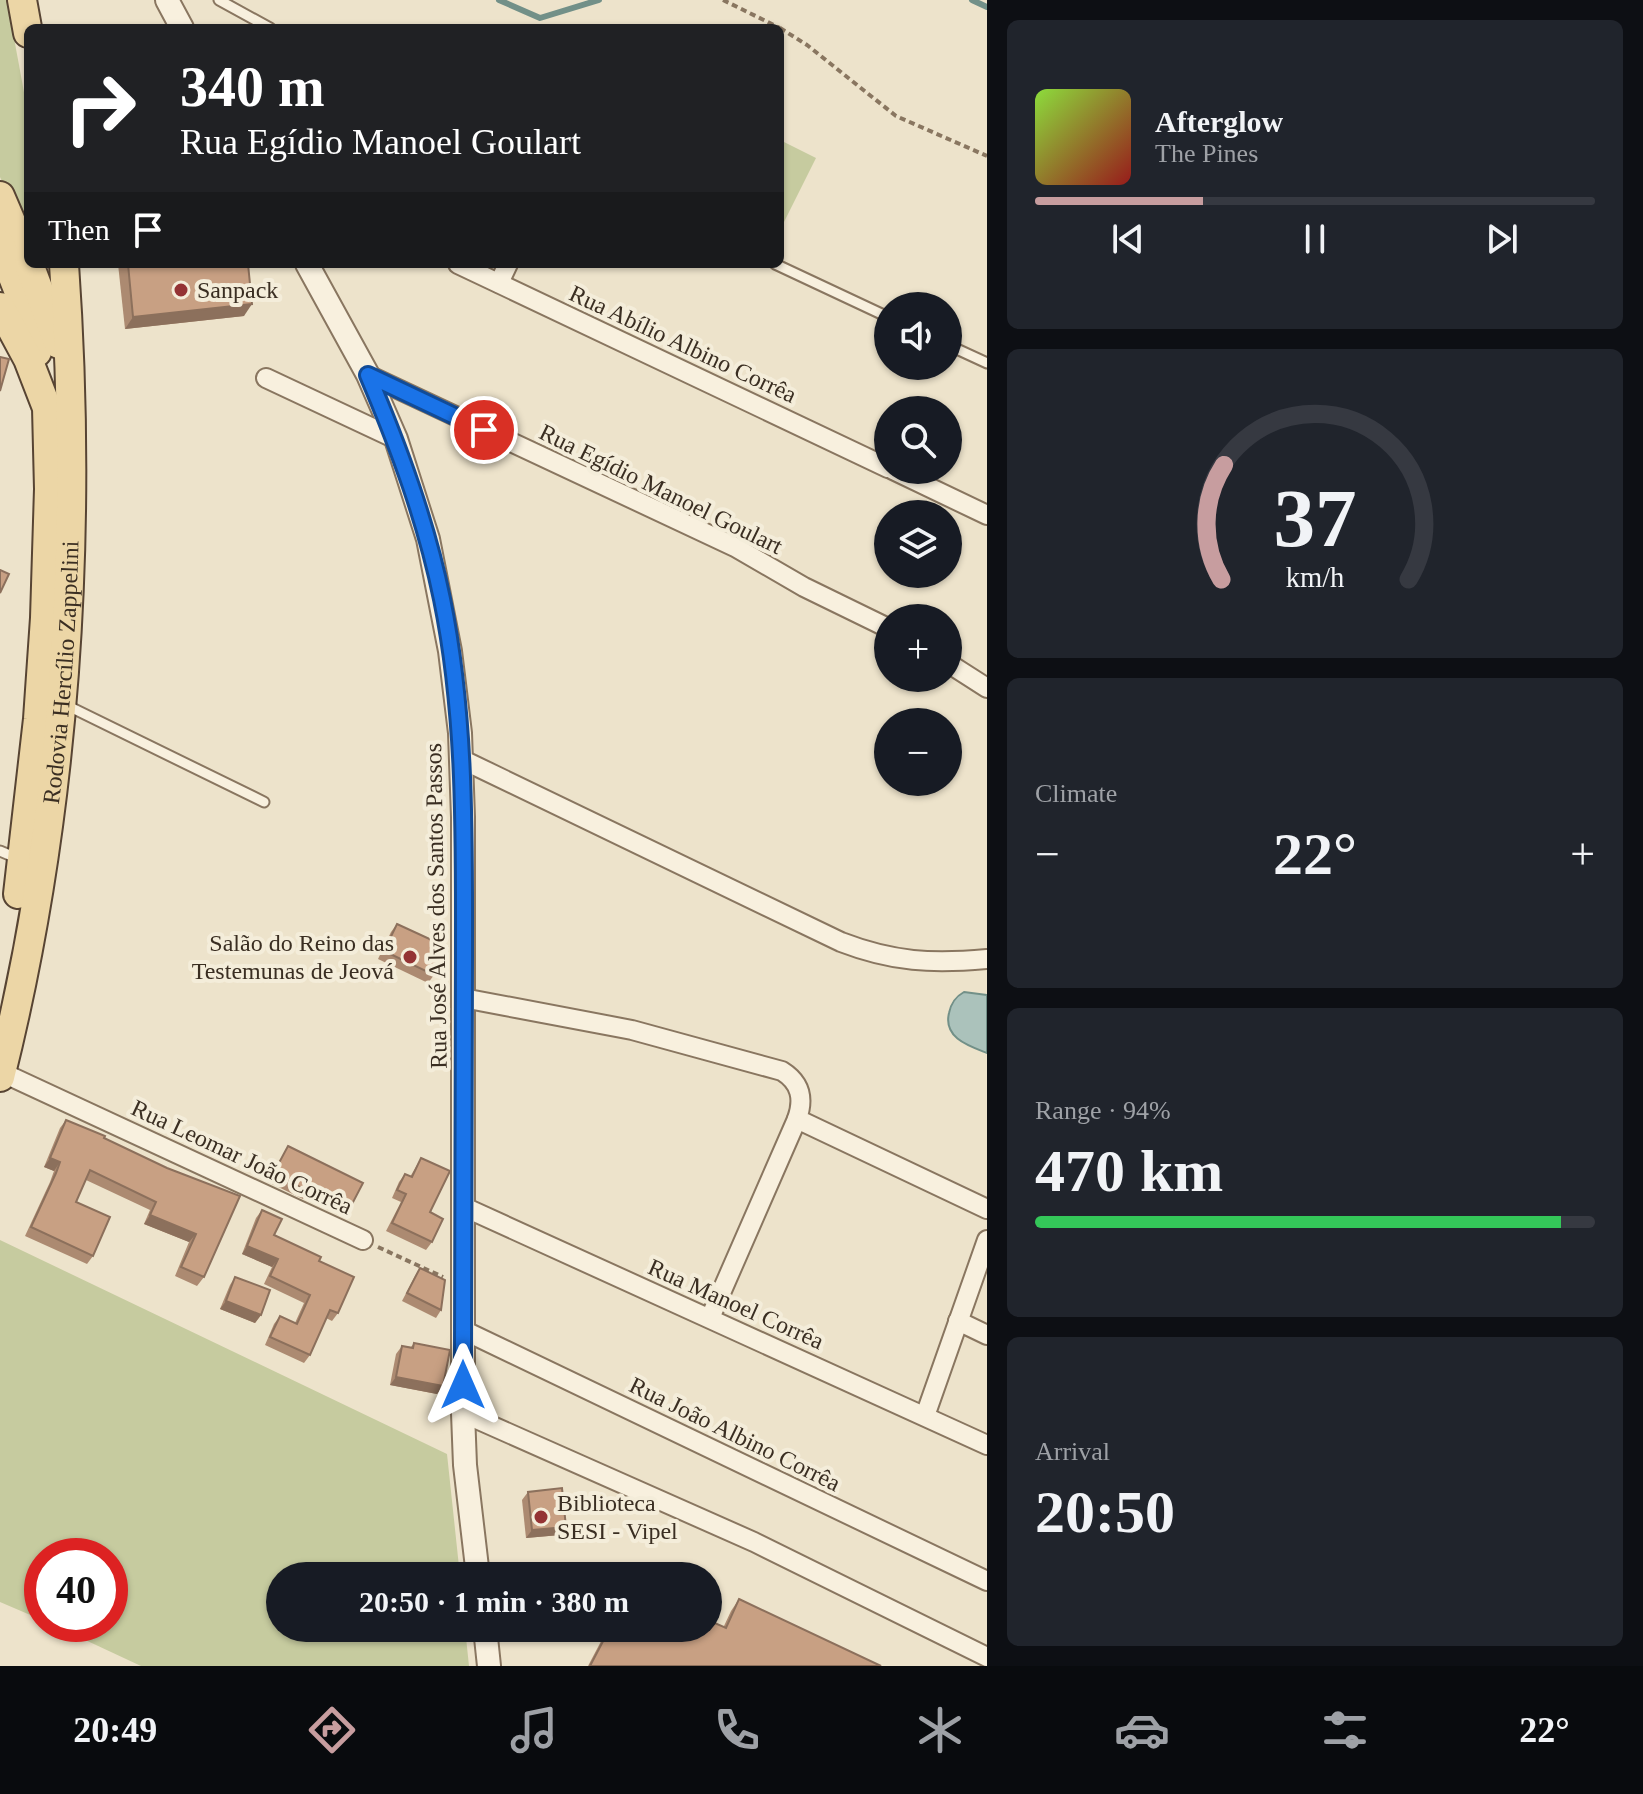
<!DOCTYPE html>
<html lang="en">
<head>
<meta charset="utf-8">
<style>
	:root { --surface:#171b24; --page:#20242c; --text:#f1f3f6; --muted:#9ea1a6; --line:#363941; --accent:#c79d9f }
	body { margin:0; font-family:Georgia,serif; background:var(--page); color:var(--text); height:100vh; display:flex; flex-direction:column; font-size:30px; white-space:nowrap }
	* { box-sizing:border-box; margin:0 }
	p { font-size:26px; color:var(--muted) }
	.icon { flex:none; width:44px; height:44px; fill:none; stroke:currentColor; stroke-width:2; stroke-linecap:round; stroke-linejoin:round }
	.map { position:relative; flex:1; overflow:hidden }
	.drawer { display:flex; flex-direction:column; gap:20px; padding:20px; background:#0d0f14; width:656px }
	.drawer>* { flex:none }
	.guide { position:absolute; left:24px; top:24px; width:760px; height:244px; border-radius:12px; box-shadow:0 2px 6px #0004; background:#202124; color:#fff; overflow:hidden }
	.fabs { position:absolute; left:874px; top:292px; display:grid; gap:16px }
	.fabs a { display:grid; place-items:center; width:88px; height:88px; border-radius:50%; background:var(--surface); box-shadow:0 2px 6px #0004; font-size:40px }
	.speed { position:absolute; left:24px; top:1538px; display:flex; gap:16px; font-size:40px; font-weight:700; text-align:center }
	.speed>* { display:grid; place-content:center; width:104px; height:104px; border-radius:50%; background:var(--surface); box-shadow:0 2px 6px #0004; line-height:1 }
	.speed .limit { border:12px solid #d22; background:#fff; color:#111 }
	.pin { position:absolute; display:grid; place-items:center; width:68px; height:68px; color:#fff; margin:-34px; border:4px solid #fff; border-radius:50%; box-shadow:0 2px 8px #0007 }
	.me { position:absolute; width:88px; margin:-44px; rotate:0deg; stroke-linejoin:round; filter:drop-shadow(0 0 6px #0008) }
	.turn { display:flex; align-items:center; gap:28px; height:168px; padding:0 24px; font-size:36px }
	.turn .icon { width:104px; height:104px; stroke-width:2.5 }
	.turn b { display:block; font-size:56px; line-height:68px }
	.then { display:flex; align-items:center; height:76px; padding:0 24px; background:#0003; gap:16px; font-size:30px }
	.big { font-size:60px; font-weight:600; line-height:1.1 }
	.drawer .card { flex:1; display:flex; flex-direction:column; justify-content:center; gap:12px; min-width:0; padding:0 28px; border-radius:12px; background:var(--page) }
	.drawer .dial { align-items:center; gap:0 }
	.dial svg { height:208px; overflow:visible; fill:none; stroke:var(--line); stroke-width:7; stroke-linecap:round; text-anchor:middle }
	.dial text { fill:var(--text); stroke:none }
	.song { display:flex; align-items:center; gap:24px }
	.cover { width:96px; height:96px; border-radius:12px; background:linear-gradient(135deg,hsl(90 70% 55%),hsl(0 70% 35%)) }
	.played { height:8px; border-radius:4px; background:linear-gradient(90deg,var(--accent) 30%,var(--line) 30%) }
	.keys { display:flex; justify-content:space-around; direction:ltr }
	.heat { display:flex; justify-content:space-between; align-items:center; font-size:44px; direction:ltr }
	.charge { height:12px; border-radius:6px; background:linear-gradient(90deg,#34c759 94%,var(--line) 0) }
	.trip { position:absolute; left:266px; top:1562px; width:456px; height:80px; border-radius:40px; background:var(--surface); box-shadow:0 2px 6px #0004; font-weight:600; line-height:80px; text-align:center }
	.tab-bar { display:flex; height:128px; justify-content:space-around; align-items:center; background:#090b0e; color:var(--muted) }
	.tab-bar .icon { width:56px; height:56px }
	.tab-bar .active { color:var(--accent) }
	.tab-bar b { font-size:36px; color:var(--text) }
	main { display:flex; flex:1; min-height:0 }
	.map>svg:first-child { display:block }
	.green { fill:#c6cb9f }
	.water { fill:#abc2bb; stroke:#729088; stroke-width:2 }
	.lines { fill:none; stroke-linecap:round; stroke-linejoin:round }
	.stream { stroke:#729088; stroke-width:6 }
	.service-casing { stroke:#897660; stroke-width:13 }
	.minor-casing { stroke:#897660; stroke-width:22 }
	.tertiary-casing { stroke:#897660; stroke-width:26 }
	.primary-casing { stroke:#574433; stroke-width:32 }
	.path { stroke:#897660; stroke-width:4; stroke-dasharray:6 4; stroke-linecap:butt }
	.service { stroke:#f8f0de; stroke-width:9 }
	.minor { stroke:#f8f0de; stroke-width:18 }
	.tertiary { stroke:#f8f0de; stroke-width:22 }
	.primary { stroke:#ecd6a6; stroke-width:28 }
	.wall { fill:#ac8a71 }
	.shaded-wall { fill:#8c705c }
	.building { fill:#c8a083; stroke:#8c705c; stroke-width:2 }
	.route-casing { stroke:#114b97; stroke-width:20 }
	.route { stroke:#1a73e8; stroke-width:14 }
	.poi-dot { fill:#943334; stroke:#f4edda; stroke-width:3 }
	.labels { text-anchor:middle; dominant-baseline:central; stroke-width:8; stroke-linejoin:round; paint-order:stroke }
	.poi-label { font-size:24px; fill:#3a2e22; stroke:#f4edda; text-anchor:start }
	.street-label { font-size:24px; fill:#3a2e22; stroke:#f4edda }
</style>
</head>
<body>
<main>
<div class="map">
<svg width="987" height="1666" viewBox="0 0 987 1666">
	<rect width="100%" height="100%" fill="#ede3cb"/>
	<g class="green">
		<polygon points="0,0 7,0 28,114 28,239 0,177"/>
		<polygon points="780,140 816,158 780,230"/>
		<polygon points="0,1240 447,1454 460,1576 280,1576 280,1628 465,1628 469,1666 141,1666 51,1624 110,1624 110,1556 42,1556 42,1620 0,1602"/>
	</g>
	<path class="water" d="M964 992 987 995V1053C969 1046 943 1038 949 1013 951 1003 955 997 964 992Z"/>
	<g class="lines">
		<g class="stream">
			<polyline points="499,0 540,18 599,0"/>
			<polyline points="972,0 987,7"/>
		</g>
		<defs>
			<g id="service">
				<polyline points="219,0 270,28"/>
				<polyline points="775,264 888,317"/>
				<polyline points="948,345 987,363"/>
				<polyline points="66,705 264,802"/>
				<polyline points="0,851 19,859"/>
			</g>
			<g id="minor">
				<polyline points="458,264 888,468"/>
				<polyline points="499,283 508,264"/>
				<polyline points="368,375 735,547 804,587 888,628"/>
				<polyline points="266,378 396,439"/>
				<polyline points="893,470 987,515"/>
				<polyline points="948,663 987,688"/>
				<path d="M461 759 841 942C893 962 932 964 987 959"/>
				<path d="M463 998 632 1030 782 1071C801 1083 804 1099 797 1119L987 1209"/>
				<polyline points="1,1072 363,1240"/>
				<polyline points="464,1207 987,1445"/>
				<polyline points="710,1318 797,1119"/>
				<polyline points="958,1321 987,1335"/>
				<polyline points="463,1330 987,1581"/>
				<polyline points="463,1413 754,1542 987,1657"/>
				<polyline points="925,1416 987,1240"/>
			</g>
			<g id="tertiary">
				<polyline points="167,0 182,28"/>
				<polyline points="307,264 368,375 396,439 428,539 450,651 460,733 463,817 463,1413 465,1465 478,1576"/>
				<polyline points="485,1628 489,1666"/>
			</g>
			<g id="primary">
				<polyline points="22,0 28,33"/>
				<polyline points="0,196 28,261"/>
				<polyline points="0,244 30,320 37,352"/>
				<polyline points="29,264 59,344"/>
				<polyline points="0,307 28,359 47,408 49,489 45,618 38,719 18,894"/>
				<path id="s1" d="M0 1077C66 814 83 535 64 264"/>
			</g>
		</defs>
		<use href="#service" class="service-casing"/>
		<use href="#minor" class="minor-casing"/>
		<use href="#tertiary" class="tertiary-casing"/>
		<use href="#primary" class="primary-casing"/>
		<g class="path">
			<polyline points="723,0 780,28"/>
			<polyline points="780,28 807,45 896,116 987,156"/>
			<polyline points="378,1247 443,1277"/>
		</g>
		<use href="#service" class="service"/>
		<use href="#minor" class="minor"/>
		<use href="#tertiary" class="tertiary"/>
		<use href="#primary" class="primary"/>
	</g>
	<g class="wall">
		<polygon points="118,264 248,264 244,316 125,329"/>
		<polygon points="397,924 434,975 428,983 378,959 391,932"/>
		<polygon points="66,1120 167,1168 240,1196 204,1277 197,1286 175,1276 189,1242 144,1224 150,1210 86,1180 76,1202 93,1256 87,1264 25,1236 50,1182 54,1171 44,1167 60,1128"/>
		<polygon points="288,1146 350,1208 344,1216 305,1196 303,1199 268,1182"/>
		<polygon points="421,1158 430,1212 432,1242 426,1250 386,1231 401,1202 392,1198 399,1182 405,1174 410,1177"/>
		<polygon points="262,1210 274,1235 319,1261 338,1313 332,1321 326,1318 310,1355 304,1363 265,1345 274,1324 280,1316 295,1323 304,1303 264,1284 272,1267 242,1254 256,1218"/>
		<polygon points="420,1268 441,1310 436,1318 402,1301 415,1276"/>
		<polygon points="235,1277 261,1315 255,1323 220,1309 230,1285"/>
		<polygon points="414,1343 443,1386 437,1394 390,1385 396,1354 402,1346 411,1347"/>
		<polygon points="528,1492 566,1527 560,1535 526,1538 522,1500"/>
		<polygon points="739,1599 881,1666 588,1666 608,1628 708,1628 724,1626 731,1611"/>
	</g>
	<g class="shaded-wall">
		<polygon points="252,304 244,316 125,329 133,317"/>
		<polygon points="50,1158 60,1162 54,1171 44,1167"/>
		<polygon points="150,1215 196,1234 189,1242 144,1224"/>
		<polygon points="247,1246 278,1259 272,1267 242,1254"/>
		<polygon points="226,1301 261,1315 255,1323 220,1309"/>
		<polygon points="396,1377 443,1386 437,1394 390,1385"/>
		<polygon points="566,1527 560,1535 526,1538 532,1530"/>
	</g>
	<g class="building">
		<polygon points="128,264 248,264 252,304 133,317"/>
		<polygon points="0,357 9,359 0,391"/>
		<polygon points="0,570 9,574 0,593"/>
		<polygon points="397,924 447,947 434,975 384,951"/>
		<polygon points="66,1120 105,1136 104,1138 167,1168 240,1196 204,1277 181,1267 196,1234 150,1215 156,1202 90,1170 76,1202 110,1217 93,1256 31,1227 56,1173 60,1162 50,1158"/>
		<polygon points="288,1146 363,1183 350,1208 310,1188 308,1191 273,1174"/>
		<polygon points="421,1158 450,1171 430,1212 443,1219 432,1242 392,1223 406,1194 397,1190 405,1174 412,1177"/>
		<polygon points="262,1210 282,1219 274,1235 321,1257 319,1261 354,1277 338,1313 330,1310 310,1355 270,1337 280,1316 297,1324 310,1295 270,1276 278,1259 247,1246"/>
		<polygon points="420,1268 445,1280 441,1310 407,1293"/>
		<polygon points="235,1277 270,1290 261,1315 226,1301"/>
		<polygon points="414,1343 450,1350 443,1386 396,1377 402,1346 413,1348"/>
		<polygon points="562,1488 566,1527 532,1530 528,1492"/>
		<polygon points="739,1599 881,1666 590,1666 610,1628 708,1628 708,1620 726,1628"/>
	</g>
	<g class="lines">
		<defs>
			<path id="route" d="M463 1385C462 1242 464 1099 464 955 464 836 466 716 442 599 426 521 399 448 368 375L484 430"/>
		</defs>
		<use href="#route" class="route-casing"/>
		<use href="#route" class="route"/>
	</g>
	<g class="poi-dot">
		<circle cx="181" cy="290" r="8"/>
		<circle cx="410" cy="957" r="8"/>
		<circle cx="541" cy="1517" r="8"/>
	</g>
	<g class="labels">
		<g class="poi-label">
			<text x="197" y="290">Sanpack</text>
			<text x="394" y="943" text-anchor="end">Salão do Reino das<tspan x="394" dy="28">Testemunas de Jeová</tspan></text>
			<text x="557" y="1503">Biblioteca<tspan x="557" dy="28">SESI - Vipel</tspan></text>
		</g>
		<g class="street-label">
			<text transform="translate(683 344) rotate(25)">Rua Abílio Albino Corrêa</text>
			<text transform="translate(661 489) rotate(26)">Rua Egídio Manoel Goulart</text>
			<text stroke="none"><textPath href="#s1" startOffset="410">Rodovia Hercílio Zappelini</textPath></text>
			<text transform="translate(436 906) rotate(-91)">Rua José Alves dos Santos Passos</text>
			<text transform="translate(242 1157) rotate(25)">Rua Leomar João Corrêa</text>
			<text transform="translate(736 1304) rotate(24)">Rua Manoel Corrêa</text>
			<text transform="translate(735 1434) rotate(26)">Rua João Albino Corrêa</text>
		</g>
	</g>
</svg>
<div class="fabs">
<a><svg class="icon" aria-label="sound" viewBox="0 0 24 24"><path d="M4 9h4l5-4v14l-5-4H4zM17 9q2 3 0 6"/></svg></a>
<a><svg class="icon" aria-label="search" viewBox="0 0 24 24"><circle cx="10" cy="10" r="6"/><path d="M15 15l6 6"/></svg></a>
<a><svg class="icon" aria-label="layers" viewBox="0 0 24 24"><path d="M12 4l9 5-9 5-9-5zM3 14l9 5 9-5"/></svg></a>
<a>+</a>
<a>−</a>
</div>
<div class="speed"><div class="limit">40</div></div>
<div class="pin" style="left:484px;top:430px;background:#d93025"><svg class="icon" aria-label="arrive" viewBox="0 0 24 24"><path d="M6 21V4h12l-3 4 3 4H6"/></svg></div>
<svg class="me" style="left:463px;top:1385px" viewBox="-20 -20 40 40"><path d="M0-17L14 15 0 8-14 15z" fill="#1a73e8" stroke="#fff" stroke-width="4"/></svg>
<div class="trip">20:50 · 1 min · 380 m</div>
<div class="guide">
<div class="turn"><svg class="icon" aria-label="right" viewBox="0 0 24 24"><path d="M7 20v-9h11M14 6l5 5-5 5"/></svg><div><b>340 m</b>Rua Egídio Manoel Goulart</div></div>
<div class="then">Then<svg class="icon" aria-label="arrive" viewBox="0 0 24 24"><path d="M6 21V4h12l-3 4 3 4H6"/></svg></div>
</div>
</div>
<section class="drawer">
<div class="card">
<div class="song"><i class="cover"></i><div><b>Afterglow</b><p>The Pines</p></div></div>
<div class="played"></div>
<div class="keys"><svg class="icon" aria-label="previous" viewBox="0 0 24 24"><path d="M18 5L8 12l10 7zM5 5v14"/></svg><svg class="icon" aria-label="pause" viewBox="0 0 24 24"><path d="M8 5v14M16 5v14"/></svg><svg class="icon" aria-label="next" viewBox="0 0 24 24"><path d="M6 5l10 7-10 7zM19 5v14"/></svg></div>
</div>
<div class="card dial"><svg viewBox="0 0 100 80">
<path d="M14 69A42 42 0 1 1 86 69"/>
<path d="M14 69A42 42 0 0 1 15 25" stroke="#c79d9f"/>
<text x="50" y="56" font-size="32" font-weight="700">37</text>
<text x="50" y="72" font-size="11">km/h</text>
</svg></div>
<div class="card"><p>Climate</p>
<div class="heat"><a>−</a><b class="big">22°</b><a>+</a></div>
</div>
<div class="card"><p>Range · 94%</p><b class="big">470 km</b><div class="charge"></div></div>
<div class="card"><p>Arrival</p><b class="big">20:50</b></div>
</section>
</main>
<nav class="tab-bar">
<b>20:49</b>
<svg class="icon active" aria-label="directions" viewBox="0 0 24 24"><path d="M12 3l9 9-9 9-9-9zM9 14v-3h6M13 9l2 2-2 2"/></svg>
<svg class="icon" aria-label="music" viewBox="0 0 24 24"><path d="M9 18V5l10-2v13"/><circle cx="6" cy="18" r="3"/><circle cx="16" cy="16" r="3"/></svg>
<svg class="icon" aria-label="phone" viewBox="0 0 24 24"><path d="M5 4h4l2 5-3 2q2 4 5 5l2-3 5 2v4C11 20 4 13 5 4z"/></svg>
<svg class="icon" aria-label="climate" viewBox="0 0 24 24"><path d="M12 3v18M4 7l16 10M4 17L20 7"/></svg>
<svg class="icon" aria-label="car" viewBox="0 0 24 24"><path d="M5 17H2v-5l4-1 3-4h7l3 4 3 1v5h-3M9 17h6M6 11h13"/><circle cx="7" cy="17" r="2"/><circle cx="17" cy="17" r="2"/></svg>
<svg class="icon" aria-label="filters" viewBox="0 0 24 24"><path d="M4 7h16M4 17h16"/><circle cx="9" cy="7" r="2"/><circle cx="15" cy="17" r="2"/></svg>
<b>22°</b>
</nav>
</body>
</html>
